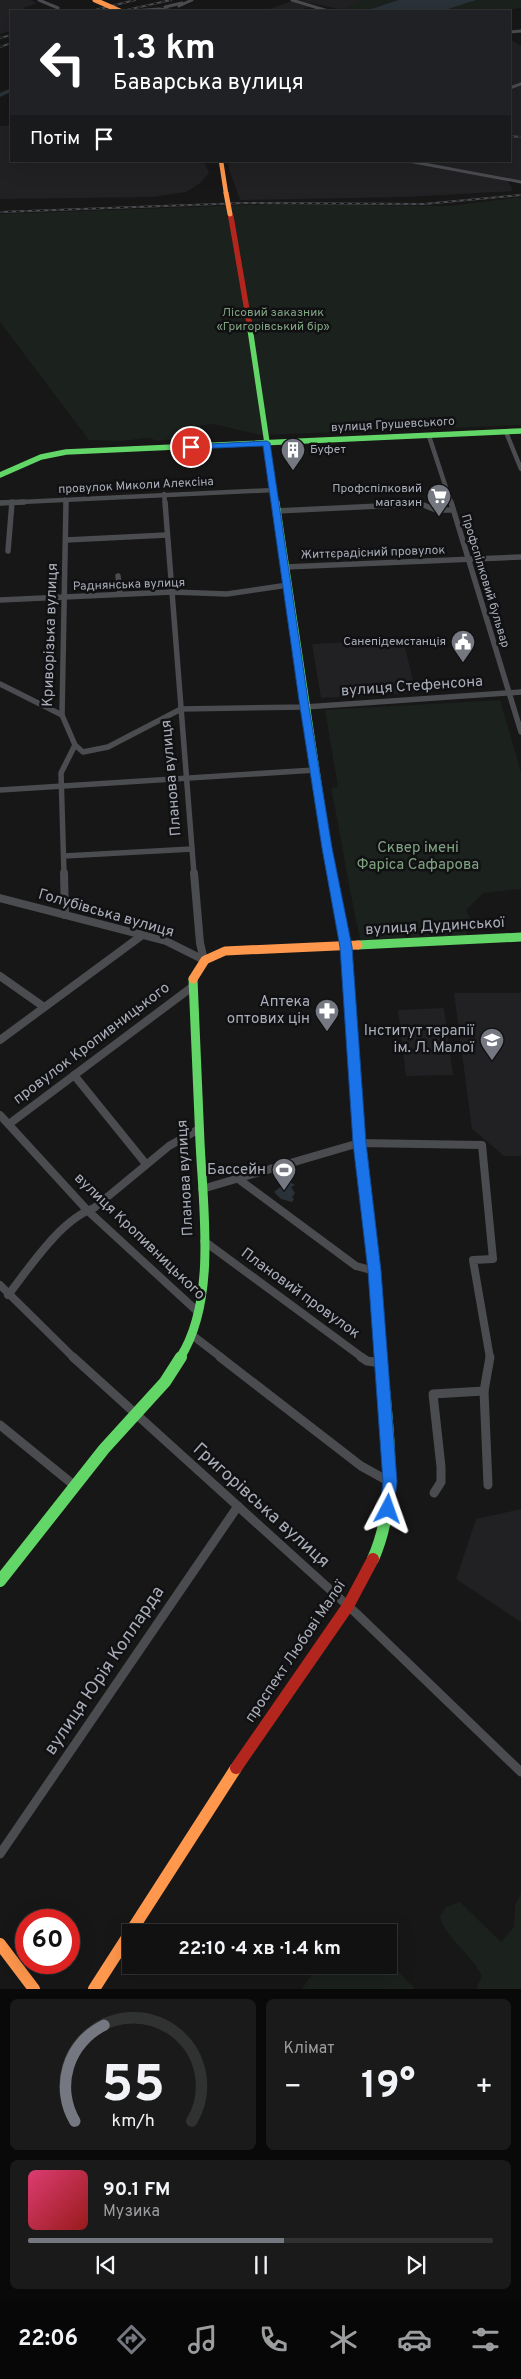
<!DOCTYPE html>
<html lang="uk">
<head>
<meta charset="utf-8">
<style>
	:root { --surface:#111; --page:#1a1a1a; --text:#f1f3f6; --muted:#9c9d9f; --line:#303131; --accent:#757880 }
	body { margin:0; font-family:Overpass,sans-serif; background:var(--page); color:var(--text); height:100vh; display:flex; flex-direction:column; font-size:19px; white-space:nowrap }
	* { box-sizing:border-box; margin:0 }
	p { font-size:16px; color:var(--muted) }
	.icon { flex:none; width:28px; height:28px; fill:none; stroke:currentColor; stroke-width:2; stroke-linecap:round; stroke-linejoin:round }
	.map { position:relative; height:1989px; overflow:hidden }
	.drawer { display:flex; flex-direction:column; gap:10px; padding:10px; background:#090909; flex:1 }
	.drawer>* { flex:none }
	.banner { position:absolute; left:10px; top:10px; width:501px; height:152px; border-radius:0px; box-shadow:0 5px 20px #0002,0 0 0 1px var(--line); background:#202124; color:#fff; overflow:hidden }
	.speed { position:absolute; left:15px; top:1909px; display:flex; gap:10px; font-size:25px; font-weight:700; text-align:center }
	.speed>* { display:grid; place-content:center; width:65px; height:65px; border-radius:50%; background:var(--surface); box-shadow:0 5px 20px #0002,0 0 0 1px var(--line); line-height:1 }
	.speed .limit { border:8px solid #d22; background:#fff; color:#111 }
	.pin { position:absolute; display:grid; place-items:center; width:42px; height:42px; color:#fff; margin:-21px; border:2px solid #fff; border-radius:50%; box-shadow:0 1px 5px #0007 }
	.me { position:absolute; width:55px; margin:-28px; rotate:4deg; stroke-linejoin:round; filter:drop-shadow(0 0 4px #0008) }
	.turn { display:flex; align-items:center; gap:18px; height:105px; padding:0 20px; font-size:22px }
	.turn .icon { width:65px; height:65px; stroke-width:2.5 }
	.turn b { display:block; font-size:35px; line-height:42px }
	.then { display:flex; align-items:center; height:48px; padding:0 20px; background:#0003; gap:10px; font-size:19px }
	.big { font-size:38px; font-weight:700; line-height:1.1 }
	.drawer .tile { flex:1; display:flex; flex-direction:column; justify-content:center; gap:8px; min-width:0; padding:0 18px; border-radius:8px; background:var(--page) }
	.drawer .dial { align-items:center; gap:0 }
	.dial svg { height:130px; overflow:visible; fill:none; stroke:var(--line); stroke-width:7; stroke-linecap:round; text-anchor:middle }
	.dial text { fill:var(--text); stroke:none }
	.song { display:flex; align-items:center; gap:15px }
	.cover { width:60px; height:60px; border-radius:8px; background:linear-gradient(135deg,hsl(340 70% 55%),hsl(0 70% 35%)) }
	.played { height:5px; border-radius:2px; background:linear-gradient(90deg,var(--accent) 55%,var(--line) 55%) }
	.keys { display:flex; justify-content:space-around; direction:ltr }
	.heat { display:flex; justify-content:space-between; align-items:center; font-size:28px; direction:ltr }
	.drawer .tiles { flex:1; display:grid; gap:10px; grid-template-columns:1fr 1fr }
	.tile:last-child { grid-column:span 2 }
	.trip { position:absolute; left:122px; top:1924px; width:275px; height:50px; border-radius:0px; background:var(--surface); box-shadow:0 5px 20px #0002,0 0 0 1px var(--line); font-weight:700; line-height:50px; text-align:center }
	.tabs { display:flex; height:80px; justify-content:space-around; align-items:center; background:#070707; color:var(--muted) }
	.tabs .icon { width:35px; height:35px }
	.tabs .selected { color:var(--accent) }
	.tabs b { font-size:22px; color:var(--text) }
	.map>svg:first-child { display:block }
	.built { fill:#212124 }
	.green { fill:#1b211c }
	.water { fill:#2a3239 }
	.lines { fill:none; stroke-linecap:round; stroke-linejoin:round }
	.river { fill:#2a3239; fill-rule:evenodd }
	.street-far4 { stroke:#4b4c50; stroke-width:3 }
	.street-far3 { stroke:#4b4c50; stroke-width:4.5 }
	.street-far2 { stroke:#4b4c50; stroke-width:5.5 }
	.street-far1 { stroke:#4b4c50; stroke-width:8 }
	.street { stroke:#4b4c50; stroke-width:9 }
	.fast-far3 { stroke:#63d668; stroke-width:5.5 }
	.fast-far2 { stroke:#63d668; stroke-width:7 }
	.fast-far1 { stroke:#63d668; stroke-width:9 }
	.fast { stroke:#63d668; stroke-width:12 }
	.slow-far2 { stroke:#ff974d; stroke-width:4.5 }
	.slow-far1 { stroke:#ff974d; stroke-width:9 }
	.slow { stroke:#ff974d; stroke-width:12 }
	.jam-far4 { stroke:#b3261e; stroke-width:4.5 }
	.jam-far3 { stroke:#b3261e; stroke-width:5.5 }
	.jam-far2 { stroke:#b3261e; stroke-width:7 }
	.jam-far1 { stroke:#b3261e; stroke-width:9 }
	.jam { stroke:#b3261e; stroke-width:12 }
	.rail-casing { stroke:#4b4c4f; stroke-width:2 }
	.rail { stroke:#111113; stroke-width:1; stroke-dasharray:4; stroke-linecap:butt }
	.slow-bridge { stroke:#ff974d; stroke-width:5 }
	.route { fill:#1a73e8; stroke:#114b97 }
	.labels { text-anchor:middle; dominant-baseline:central; stroke-width:5; stroke-linejoin:round; paint-order:stroke }
	.far-park-label { font-size:12px; fill:#7fa381; stroke:#111113 }
	.far-street-label { font-size:12px; fill:#a8adb8; stroke:#111113 }
	.far-poi-label { font-size:12px; fill:#a8adb8; stroke:#111113; text-anchor:end }
	.street-label { font-size:15px; fill:#a8adb8; stroke:#111113 }
	.park-label { font-size:15px; fill:#7fa381; stroke:#111113 }
	.poi-label { font-size:15px; fill:#a8adb8; stroke:#111113; text-anchor:end }
	.near-street-label { font-size:18px; fill:#a8adb8; stroke:#111113 }
</style>
</head>
<body>
<div class="map">
<svg width="521" height="1989" viewBox="0 0 521 1989">
	<rect width="100%" height="100%" fill="#171717"/>
	<g class="built">
		<polygon points="0,0 30,0 38,3 23,8 29,11 11,11 11,31 0,34"/>
		<polygon points="297,0 363,0 343,10"/>
		<polygon points="293,1 314,6 295,11 263,11"/>
		<polygon points="510,39 521,46 521,84 510,88"/>
		<polygon points="521,86 521,180 508,181 513,191 407,197 240,200 229,169 228,161 510,161 510,90"/>
		<polygon points="11,125 11,161 204,161 209,173 199,184 186,192 153,197 0,199 0,126"/>
		<polygon points="403,639 416,693 321,698 312,644"/>
		<polygon points="521,993 521,1156 504,1156 472,1129 454,993"/>
		<polygon points="444,1008 453,1075 406,1076 398,1010"/>
		<polygon points="521,1509 521,1622 456,1579 476,1519"/>
	</g>
	<g class="green">
		<polygon points="363,0 521,0 521,8 502,11 337,11"/>
		<polygon points="521,197 521,425 260,435 213,424 188,427 180,438 157,441 149,438 122,441 89,440 0,322 0,214 277,204 449,206"/>
		<path d="M500 700 521 772V889L483 893 466 910 473 925 461 941 362 946C349 893 342 840 331 788L338 787 325 710Z"/>
		<path d="M521 1893V1989H476L482 1976C471 1954 445 1937 440 1917L446 1907 460 1902 501 1942 514 1927 515 1906Z"/>
		<polygon points="389,1962 415,1989 302,1989 319,1965 389,1965"/>
	</g>
	<g class="water">
		<polygon points="399,0 476,0 442,11 365,11"/>
		<polygon points="288,1181 295,1185 291,1187 295,1193 292,1197 294,1199 292,1202 281,1199 274,1192"/>
	</g>
	<g class="lines">
		<polygon class="river" points="11,88 11,92 0,97 0,93"/>
		<g class="street-far4">
			<polyline points="39,0 58,8"/>
			<polyline points="292,0 328,11"/>
			<polyline points="179,6 192,0"/>
			<polyline points="165,7 182,3"/>
			<polyline points="133,11 159,9 175,11"/>
			<polyline points="510,32 521,31"/>
			<polyline points="510,88 521,84"/>
			<polyline points="408,161 521,182"/>
		</g>
		<g class="street-far3">
			<polyline points="506,432 521,469"/>
			<polyline points="429,436 451,503"/>
			<polyline points="164,494 165,503"/>
			<polyline points="0,503 273,490"/>
			<polyline points="66,503 66,499"/>
		</g>
		<g class="street-far2">
			<polyline points="165,502 194,874"/>
			<polyline points="451,502 521,732"/>
			<polyline points="0,503 24,502"/>
			<polyline points="276,511 421,504 436,510 453,510"/>
			<polyline points="66,540 167,535"/>
			<polyline points="8,551 12,502"/>
			<polyline points="285,567 521,557"/>
			<polyline points="118,576 120,594"/>
			<polyline points="0,600 172,592 227,594 288,585"/>
			<polyline points="0,684 62,715"/>
			<polyline points="75,745 83,752 108,747 181,709 305,707 521,692"/>
			<polyline points="0,790 315,770"/>
			<polyline points="64,856 192,849"/>
			<polyline points="64,874 61,773 75,745 62,715 66,502"/>
		</g>
		<g class="street-far1">
			<polyline points="64,873 65,915"/>
			<polyline points="194,873 200,943 204,960"/>
			<polyline points="0,898 166,941 204,960"/>
			<polyline points="0,976 44,1007"/>
			<polyline points="0,1040 141,936"/>
			<polyline points="74,1075 146,1164"/>
			<polyline points="0,1115 87,1210 198,1312"/>
			<polyline points="9,1124 192,987"/>
			<polyline points="237,1178 356,1266 375,1271"/>
			<polyline points="202,1189 359,1143 482,1145 493,1259 473,1260 490,1358"/>
			<polyline points="204,1241 363,1358"/>
			<polyline points="0,1285 74,1358"/>
			<path d="M8 1295C30 1267 60 1220 94 1208L169 1146 199 1129"/>
			<polyline points="192,1335 222,1358"/>
		</g>
		<g class="street">
			<polyline points="73,1357 357,1614 521,1772"/>
			<polyline points="220,1357 361,1466 390,1482"/>
			<polyline points="361,1357 367,1361 382,1363"/>
			<polyline points="0,1425 75,1486"/>
			<polyline points="488,1485 484,1391 490,1357"/>
			<polyline points="434,1493 441,1482 441,1467 433,1394 484,1391"/>
			<polyline points="0,1854 238,1506"/>
		</g>
		<g class="fast-far3">
			<polyline points="249,322 276,503"/>
			<polyline points="0,475 41,457 66,452 521,431"/>
		</g>
		<polyline class="fast-far2" points="276,502 330,863"/>
		<g class="fast-far1">
			<polyline points="358,945 521,937"/>
			<polyline points="352,1041 359,1143 375,1271 381,1358"/>
			<path d="M180 1358C217 1300 203 1208 200 1142 198 1088 195 1033 193 979"/>
		</g>
		<g class="fast">
			<path d="M373 1559C401 1496 386 1423 381 1357"/>
			<polyline points="0,1581 104,1449 165,1382 181,1357"/>
		</g>
		<polyline class="slow-far2" points="221,161 226,193"/>
		<polyline class="slow-far1" points="193,979 205,960 225,951 358,945"/>
		<g class="slow">
			<polyline points="0,1944 34,1989"/>
			<polyline points="94,1989 236,1768"/>
		</g>
		<polyline class="jam-far4" points="230,214 231,219"/>
		<polyline class="jam-far3" points="231,217 249,322"/>
		<polyline class="jam-far2" points="330,863 332,874"/>
		<polyline class="jam-far1" points="332,873 346,947 352,1041"/>
		<polyline class="jam" points="236,1768 348,1606 373,1559"/>
		<defs>
			<g id="rail">
				<polyline points="91,11 135,0"/>
				<polyline points="122,11 171,0"/>
				<polyline points="0,38 11,35"/>
				<polyline points="0,47 11,43"/>
				<polyline points="510,136 521,137"/>
				<polyline points="0,212 244,203 424,204 521,195"/>
			</g>
		</defs>
		<use href="#rail" class="rail-casing"/>
		<use href="#rail" class="rail"/>
		<g class="slow-bridge">
			<polyline points="95,0 120,11"/>
			<polyline points="226,193 230,214"/>
		</g>
	</g>
	<polygon class="route" points="267,441 270,443 309,707 332,848 352,947 366,1143 381,1271 397,1482 393,1514 388,1516 383,1514 380,1509 383,1482 368,1271 353,1143 340,947 322,848 300,707 263,446 191,449 187,447 191,445"/>
	<defs>
		<symbol id="building-pin" viewBox="-11 -11 22 30"><path d="M0 17L-7.5 6A9.5 9.5 0 1 1 7.5 6Z" fill="#757880" stroke="#111113"/><path d="M-4-6H4V6H1V3H-1V6H-4ZM-2.5-4.3h1.7v1.8h-1.7ZM.8-4.3h1.7v1.8H.8ZM-2.5-1h1.7V.8h-1.7ZM.8-1h1.7V.8H.8Z" fill="#fff"/></symbol>
		<symbol id="supermarket-pin" viewBox="-11 -11 22 30"><path d="M0 17L-7.5 6A9.5 9.5 0 1 1 7.5 6Z" fill="#757880" stroke="#111113"/><path d="M-6-5.5h2.5l.6 2H6L4.5 2H-2.5L-4.4-4H-6ZM-1.5 3.2a1.3 1.3 0 1 0 .1 0ZM3 3.2a1.3 1.3 0 1 0 .1 0Z" fill="#fff"/></symbol>
		<symbol id="civic-pin" viewBox="-11 -11 22 30"><path d="M0 17L-7.5 6A9.5 9.5 0 1 1 7.5 6Z" fill="#757880" stroke="#111113"/><path d="M-.6-6.5H3V-4.5H.6V-3L4-1V1h2V6H-6V1h2V-1L-.6-3ZM-1.2 2.5V6h2.4V2.5Z" fill="#fff"/></symbol>
		<symbol id="pharmacy-pin" viewBox="-11 -11 22 30"><path d="M0 17L-7.5 6A9.5 9.5 0 1 1 7.5 6Z" fill="#757880" stroke="#111113"/><path d="M-2-6h4v4h4v4h-4v4h-4v-4h-4v-4h4Z" fill="#fff"/></symbol>
		<symbol id="university-pin" viewBox="-11 -11 22 30"><path d="M0 17L-7.5 6A9.5 9.5 0 1 1 7.5 6Z" fill="#757880" stroke="#111113"/><path d="M0-5L7-2L0 1L-7-2ZM-4 1L0 2.5L4 1V4Q0 6-4 4Z" fill="#fff"/></symbol>
		<symbol id="stadium-pin" viewBox="-11 -11 22 30"><path d="M0 17L-7.5 6A9.5 9.5 0 1 1 7.5 6Z" fill="#757880" stroke="#111113"/><path d="M0-5a6.5 5 0 1 0 0 10a6.5 5 0 1 0 0-10ZM-3.5-1.8h7v3.6h-7Z" fill="#fff"/></symbol>
	</defs>
	<g fill-rule="evenodd">
		<use href="#building-pin" x="279" y="436" width="28" height="38"/>
		<use href="#supermarket-pin" x="425" y="482" width="28" height="38"/>
		<use href="#civic-pin" x="449" y="628" width="28" height="38"/>
		<use href="#pharmacy-pin" x="313" y="997" width="28" height="38"/>
		<use href="#university-pin" x="478" y="1026" width="28" height="38"/>
		<use href="#stadium-pin" x="270" y="1156" width="28" height="38"/>
	</g>
	<g class="labels">
		<g class="far-park-label">
			<text x="273" y="313">Лісовий заказник<tspan x="273" dy="14">«Григорівський бір»</tspan></text>
		</g>
		<g class="far-street-label">
			<text transform="translate(393 425) rotate(-3)">вулиця Грушевського</text>
			<text transform="translate(136 486) rotate(-3)">провулок Миколи Алексіна</text>
			<text transform="translate(373 553) rotate(-2)">Життєрадісний провулок</text>
			<text transform="translate(485 581) rotate(73)">Профспілковий бульвар</text>
			<text transform="translate(129 585) rotate(-2)">Раднянська вулиця</text>
		</g>
		<g class="far-poi-label">
			<text x="310" y="450" text-anchor="start">Буфет</text>
			<text x="422" y="489">Профспілковий<tspan x="422" dy="14">магазин</tspan></text>
			<text x="446" y="642">Санепідемстанція</text>
		</g>
		<g class="street-label">
			<text transform="translate(51 635) rotate(-88)">Криворізька вулиця</text>
			<text transform="translate(412 687) rotate(-4)">вулиця Стефенсона</text>
			<text transform="translate(172 778) rotate(-95)">Планова вулиця</text>
			<text transform="translate(106 914) rotate(16)">Голубівська вулиця</text>
			<text transform="translate(435 927) rotate(-3)">вулиця Дудинської</text>
			<text transform="translate(92 1044) rotate(-37)">провулок Кропивницького</text>
			<text transform="translate(186 1178) rotate(-93)">Планова вулиця</text>
			<text transform="translate(139 1237) rotate(44)">вулиця Кропивницького</text>
			<text transform="translate(300 1294) rotate(36)">Плановий провулок</text>
			<text transform="translate(296 1652) rotate(-56)">проспект Любові Малої</text>
		</g>
		<g class="park-label">
			<text x="418" y="848">Сквер імені<tspan x="418" dy="17">Фаріса Сафарова</tspan></text>
		</g>
		<g class="poi-label">
			<text x="310" y="1002">Аптека<tspan x="310" dy="17">оптових цін</tspan></text>
			<text x="474" y="1031">Інститут терапії<tspan x="474" dy="17">ім. Л. Малої</tspan></text>
			<text x="266" y="1170">Бассейн</text>
		</g>
		<g class="near-street-label">
			<text transform="translate(261 1506) rotate(42)">Григорівська вулиця</text>
			<text transform="translate(105 1671) rotate(-56)">вулиця Юрія Колларда</text>
		</g>
	</g>
</svg>
<div class="speed"><div class="limit">60</div></div>
<div class="pin" style="left:191px;top:447px;background:#d93025"><svg class="icon" aria-label="arrive" viewBox="0 0 24 24"><path d="M6 21V4h12l-3 4 3 4H6"/></svg></div>
<svg class="me" style="left:388px;top:1509px" viewBox="-20 -20 40 40"><path d="M0-17L14 15 0 8-14 15z" fill="#1a73e8" stroke="#fff" stroke-width="4"/></svg>
<div class="trip">22:10 · 4 хв · 1.4 km</div>
<div class="banner">
<div class="turn"><svg class="icon" aria-label="left" viewBox="0 0 24 24"><path d="M17 20v-9H6M10 6l-5 5 5 5"/></svg><div><b>1.3 km</b>Баварська вулиця</div></div>
<div class="then">Потім<svg class="icon" aria-label="arrive" viewBox="0 0 24 24"><path d="M6 21V4h12l-3 4 3 4H6"/></svg></div>
</div>
</div>
<section class="drawer">
<div class="tiles">
<div class="tile dial"><svg viewBox="0 0 100 80">
<path d="M14 69A42 42 0 1 1 86 69"/>
<path d="M14 69A42 42 0 0 1 32 10" stroke="#757880"/>
<text x="50" y="56" font-size="32" font-weight="700">55</text>
<text x="50" y="72" font-size="11">km/h</text>
</svg></div>
<div class="tile"><p>Клімат</p>
<div class="heat"><a>−</a><b class="big">19°</b><a>+</a></div>
</div>
<div class="tile">
<div class="song"><i class="cover"></i><div><b>90.1 FM</b><p>Музика</p></div></div>
<div class="played"></div>
<div class="keys"><svg class="icon" aria-label="previous" viewBox="0 0 24 24"><path d="M18 5L8 12l10 7zM5 5v14"/></svg><svg class="icon" aria-label="pause" viewBox="0 0 24 24"><path d="M8 5v14M16 5v14"/></svg><svg class="icon" aria-label="next" viewBox="0 0 24 24"><path d="M6 5l10 7-10 7zM19 5v14"/></svg></div>
</div>
</div>
</section>
<nav class="tabs">
<b>22:06</b>
<svg class="icon selected" aria-label="directions" viewBox="0 0 24 24"><path d="M12 3l9 9-9 9-9-9zM9 14v-3h6M13 9l2 2-2 2"/></svg>
<svg class="icon" aria-label="music" viewBox="0 0 24 24"><path d="M9 18V5l10-2v13"/><circle cx="6" cy="18" r="3"/><circle cx="16" cy="16" r="3"/></svg>
<svg class="icon" aria-label="phone" viewBox="0 0 24 24"><path d="M5 4h4l2 5-3 2q2 4 5 5l2-3 5 2v4C11 20 4 13 5 4z"/></svg>
<svg class="icon" aria-label="climate" viewBox="0 0 24 24"><path d="M12 3v18M4 7l16 10M4 17L20 7"/></svg>
<svg class="icon" aria-label="car" viewBox="0 0 24 24"><path d="M5 17H2v-5l4-1 3-4h7l3 4 3 1v5h-3M9 17h6M6 11h13"/><circle cx="7" cy="17" r="2"/><circle cx="17" cy="17" r="2"/></svg>
<svg class="icon" aria-label="filters" viewBox="0 0 24 24"><path d="M4 7h16M4 17h16"/><circle cx="9" cy="7" r="2"/><circle cx="15" cy="17" r="2"/></svg>
</nav>
</body>
</html>
